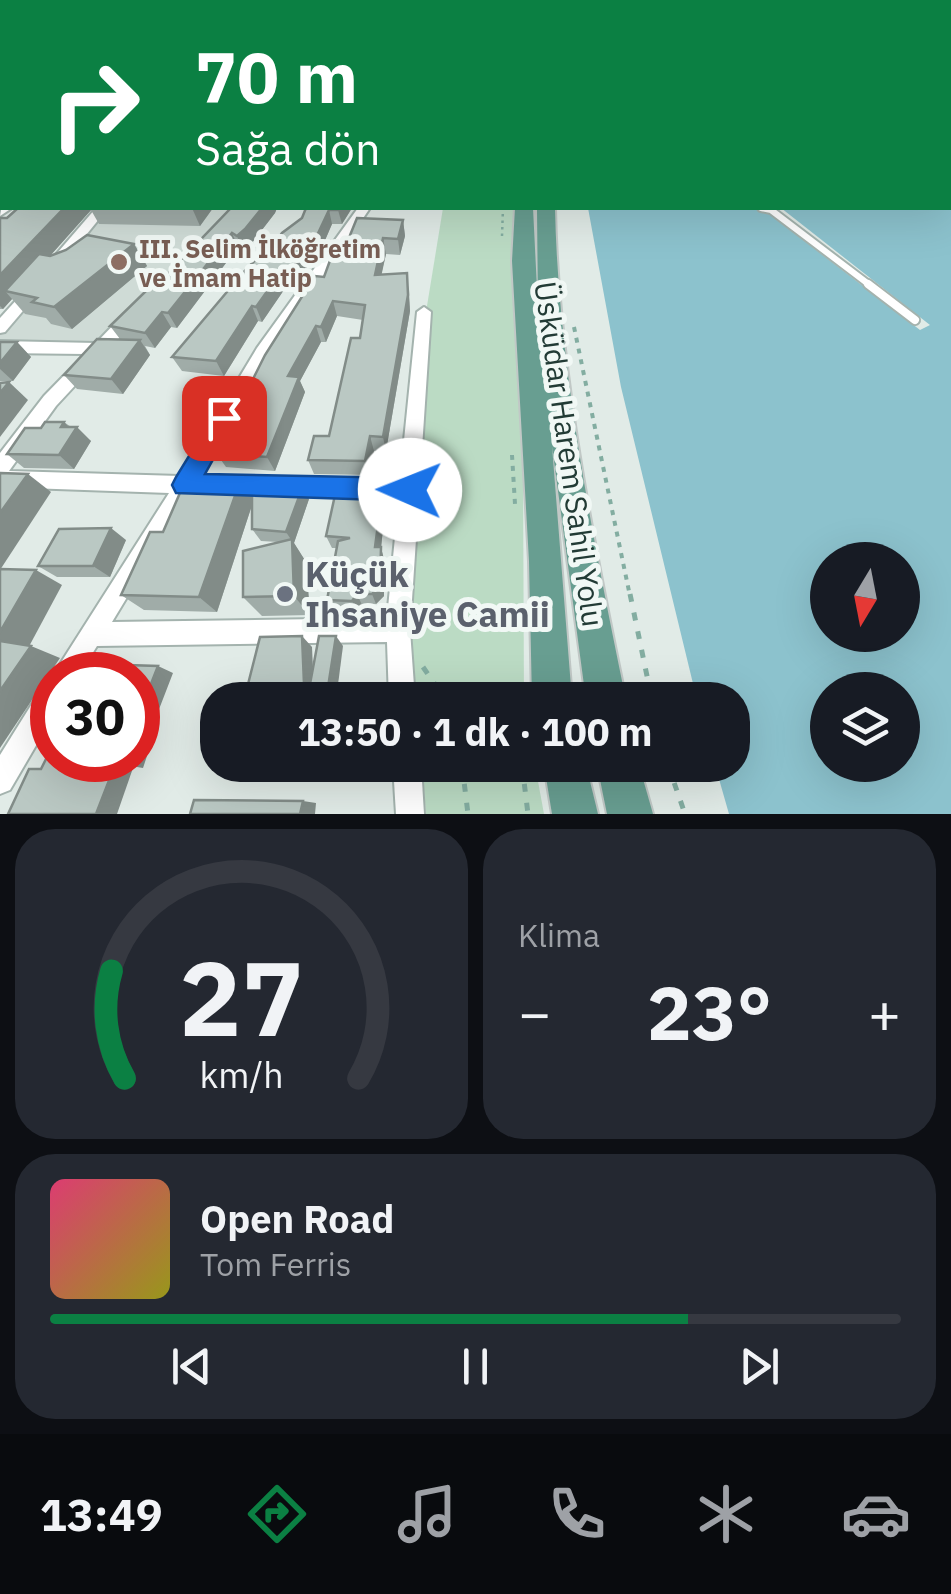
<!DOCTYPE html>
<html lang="tr">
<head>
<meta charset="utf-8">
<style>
	:root { --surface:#171b24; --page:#242831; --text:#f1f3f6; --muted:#9ea1a6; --line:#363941; --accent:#0b8043 }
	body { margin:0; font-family:"IBM Plex Sans",sans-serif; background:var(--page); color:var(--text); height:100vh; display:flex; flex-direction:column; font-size:38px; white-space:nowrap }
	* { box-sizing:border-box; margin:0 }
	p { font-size:32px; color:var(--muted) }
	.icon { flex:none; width:55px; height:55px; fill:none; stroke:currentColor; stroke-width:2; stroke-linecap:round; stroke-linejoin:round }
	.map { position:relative; height:814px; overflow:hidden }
	.side { display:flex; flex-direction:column; gap:15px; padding:15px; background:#0d0f14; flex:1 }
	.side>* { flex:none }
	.top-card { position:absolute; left:0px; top:0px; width:952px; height:210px; box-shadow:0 10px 40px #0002; background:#0b8043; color:#fff; overflow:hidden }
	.needle { width:65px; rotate:190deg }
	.buttons { position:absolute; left:810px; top:542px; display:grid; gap:20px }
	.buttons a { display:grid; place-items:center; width:110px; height:110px; border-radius:50%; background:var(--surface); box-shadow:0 10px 40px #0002; font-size:50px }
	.speed { position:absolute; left:30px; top:652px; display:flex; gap:20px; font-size:50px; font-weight:700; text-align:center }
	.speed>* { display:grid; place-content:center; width:130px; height:130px; border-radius:50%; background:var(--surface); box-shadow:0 10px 40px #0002; line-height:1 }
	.speed .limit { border:15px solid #d22; background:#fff; color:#111 }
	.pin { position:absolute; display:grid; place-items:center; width:85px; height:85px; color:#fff; margin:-42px; border-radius:20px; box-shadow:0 5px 15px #0006 }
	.me { position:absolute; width:110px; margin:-55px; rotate:271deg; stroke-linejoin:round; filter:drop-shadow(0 0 8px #0008) }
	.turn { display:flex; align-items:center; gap:35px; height:210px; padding:0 30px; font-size:45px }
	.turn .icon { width:130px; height:130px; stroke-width:2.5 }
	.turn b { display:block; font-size:70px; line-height:85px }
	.big { font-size:75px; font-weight:700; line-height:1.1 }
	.side .card { flex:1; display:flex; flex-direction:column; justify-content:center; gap:15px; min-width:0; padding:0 35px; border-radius:40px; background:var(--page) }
	.side .dial { align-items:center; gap:0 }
	.dial svg { height:260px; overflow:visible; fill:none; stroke:var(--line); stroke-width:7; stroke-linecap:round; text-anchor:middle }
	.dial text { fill:var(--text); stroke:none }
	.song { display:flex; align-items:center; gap:30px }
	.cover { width:120px; height:120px; border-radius:15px; background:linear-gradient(135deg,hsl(340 70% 55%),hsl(60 70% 35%)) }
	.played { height:10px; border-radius:5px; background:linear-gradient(90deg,var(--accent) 75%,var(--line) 75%) }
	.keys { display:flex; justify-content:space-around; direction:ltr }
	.heat { display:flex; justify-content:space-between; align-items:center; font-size:55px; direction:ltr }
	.side .tiles { flex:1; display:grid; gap:15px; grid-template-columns:1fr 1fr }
	.card:last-child { grid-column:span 2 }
	.trip { position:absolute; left:200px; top:682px; width:550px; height:100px; border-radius:40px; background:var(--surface); box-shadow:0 10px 40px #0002; font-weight:700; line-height:100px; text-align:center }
	.tab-bar { display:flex; height:160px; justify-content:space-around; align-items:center; background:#090b0e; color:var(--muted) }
	.tab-bar .icon { width:70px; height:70px }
	.tab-bar .current { color:var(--accent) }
	.tab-bar b { font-size:45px; color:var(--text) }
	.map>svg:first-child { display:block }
	.built { fill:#cfdbd6 }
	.green { fill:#bbdbc4 }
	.water { fill:#8cc2cd; fill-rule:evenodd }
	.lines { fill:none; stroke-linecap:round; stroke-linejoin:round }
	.lane-far1-casing { stroke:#a4b3ae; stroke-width:10 }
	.lane-casing { stroke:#a4b3ae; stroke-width:12 }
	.street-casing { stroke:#a4b3ae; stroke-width:4 }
	.secondary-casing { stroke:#a0b6af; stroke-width:28 }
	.primary-casing { stroke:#c1c8c6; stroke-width:4 }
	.path-far2 { stroke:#83ada1; stroke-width:2.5; stroke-dasharray:2.5 4; stroke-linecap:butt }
	.path-far1 { stroke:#83ada1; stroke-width:4; stroke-dasharray:5 6; stroke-linecap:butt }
	.path { stroke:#83ada1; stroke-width:5; stroke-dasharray:8 11; stroke-linecap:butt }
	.lane-far1 { stroke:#fff; stroke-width:6 }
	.lane { stroke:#fff; stroke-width:8 }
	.street { fill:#fff; fill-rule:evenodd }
	.secondary { stroke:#fff; stroke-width:22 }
	.primary { fill:#689e91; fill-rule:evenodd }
	.wall { fill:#a0aca8 }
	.shaded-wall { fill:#828c88 }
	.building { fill:#bac8c3; stroke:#828c88; stroke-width:2.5 }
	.route { fill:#1a73e8; stroke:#114b97; stroke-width:2.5 }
	.education-dot { fill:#8d6e63; stroke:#f1f8f5; stroke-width:4 }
	.worship-dot { fill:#6b7280; stroke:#f1f8f5; stroke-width:4 }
	.labels { text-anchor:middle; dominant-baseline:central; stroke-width:10; stroke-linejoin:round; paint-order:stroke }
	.far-education-label { font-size:25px; font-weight:bold; fill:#785e54; stroke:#f1f8f5; text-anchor:start }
	.street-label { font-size:30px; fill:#223b35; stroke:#f1f8f5 }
	.near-worship-label { font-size:35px; font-weight:bold; fill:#5b616d; stroke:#f1f8f5; text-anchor:start }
</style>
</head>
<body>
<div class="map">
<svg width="951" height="814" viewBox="0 0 951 814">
	<rect width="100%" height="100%" fill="#e1ebe7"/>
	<polygon class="built" points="102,208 231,208 99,349 0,347 0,328"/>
	<g class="green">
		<polygon points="443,208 516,208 523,467 524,700 416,700 409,621 427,306"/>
		<polygon points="422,765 535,765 544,814 426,814"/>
	</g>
	<path class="water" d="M951 91V814H729L715 765H732V700H697L621 387 588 208H749L767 212 920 330 930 325 781 208H950ZM828 560H902V635H828ZM828 690H902V765H828Z"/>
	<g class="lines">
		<defs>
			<polyline id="lane-far1" points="761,208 771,210 871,286"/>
			<polyline id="lane" points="868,284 915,320"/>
			<g id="street">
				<rect x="0" y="153" width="2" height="9"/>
				<rect x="0" y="170" width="2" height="6"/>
				<polygon points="2,205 2,208 12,208 0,216"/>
				<polygon points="96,208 108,208 56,272 46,272 46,266"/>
				<polygon points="358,208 370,208 269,356 199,478 205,485 202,491 190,493 112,622 387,618 399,497 221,495 214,492 211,486 214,480 221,477 400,480 417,312 424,307 431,312 410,630 415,700 389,700 387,642 97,646 79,675 53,675 169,493 0,487 0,453 44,396 85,354 0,353 0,341 96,343 124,314 134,314 137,318 134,322 56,406 9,471 180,476 257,348"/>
				<polygon points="34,284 41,289 39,292 5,332 0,333 0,318 29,286"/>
				<polygon points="52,682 52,718 10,790 0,794 0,755 43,686"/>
				<polygon points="393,765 421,765 424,814 396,814"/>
			</g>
			<polyline id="secondary" points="0,101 2,100"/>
			<g id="primary">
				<path d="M515 208H533L538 309 537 208H555C558 366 594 545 626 700H586L552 446 572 700H532L529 561 512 261Z"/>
				<polygon points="544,765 586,765 598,814 552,814"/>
				<polygon points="597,765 639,765 653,814 607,814"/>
			</g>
		</defs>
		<use href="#lane-far1" class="lane-far1-casing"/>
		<use href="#lane" class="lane-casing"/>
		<use href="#street" class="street-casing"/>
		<use href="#secondary" class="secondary-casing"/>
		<use href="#primary" class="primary-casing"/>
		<polyline class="path-far2" points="502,236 503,208"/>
		<g class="path-far1">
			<polyline points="574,327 630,596"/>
			<polyline points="512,455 515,504"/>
		</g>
		<g class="path">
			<polyline points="630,594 652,700"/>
			<polyline points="423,667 446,700"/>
			<polyline points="462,765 468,814"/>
			<polyline points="522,765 528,814"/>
			<polyline points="668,765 685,814"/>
		</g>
		<use href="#lane-far1" class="lane-far1"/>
		<use href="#lane" class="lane"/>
		<use href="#street" class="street"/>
		<use href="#secondary" class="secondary"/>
		<use href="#primary" class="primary"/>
	</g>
	<g class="wall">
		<polygon points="18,208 213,208 200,226 99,224 91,210 50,256 134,244 147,266 72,329 51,324 46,318 25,314 12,299 3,309 0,309 0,218 7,218"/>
		<polygon points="231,208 277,208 275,213 251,244 243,251 238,247 177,328 171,327 155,348 145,346 150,355 123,394 77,389 64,375 120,339 110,326 154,288"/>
		<polygon points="306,208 352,208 342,224 332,224 317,259 310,262 297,284 288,284 262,322 258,321 224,376 182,371 172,357 302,218"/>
		<polygon points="403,220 405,236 400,255 386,254 381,275 409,289 410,311 386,451 374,451 370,475 314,474 308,460 329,436 360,338 363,320 337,316 326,342 321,342 300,381 305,392 275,471 226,467 216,453 324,277 342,255"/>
		<polygon points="0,342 17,342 31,357 13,381 0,381"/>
		<polygon points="64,422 91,441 74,469 24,468 7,454 41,428"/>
		<polygon points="241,479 252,496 309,499 294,543 306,562 310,615 262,616 243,597 278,542 261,541 252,529 252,505 217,612 144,610 121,595 163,532"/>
		<polygon points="383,487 386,500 381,548 384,559 384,596 376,604 362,605 357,611 334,610 327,600 337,548 332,548 326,536"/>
		<polygon points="126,540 110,577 57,577 38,566"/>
		<polygon points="227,765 328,765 327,770 242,770"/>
	</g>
	<g class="shaded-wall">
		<polygon points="64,208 89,208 91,210 16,294 5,291 12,299 3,309 0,306 0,275"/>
		<polygon points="192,208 213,208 200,226"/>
		<polygon points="262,208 277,208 275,213 251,244 243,251 237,236"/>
		<polygon points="340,208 352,208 342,224 338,210"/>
		<polygon points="329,210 332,224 317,259 310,262 297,284 292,269"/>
		<polygon points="403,220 405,236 400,255 398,239"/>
		<polygon points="232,233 238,247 177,328 168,313"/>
		<polygon points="383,238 386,254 378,291 375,275"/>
		<polygon points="134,244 147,266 72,329 54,307"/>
		<polygon points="283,269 288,284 262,322 256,307"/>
		<polygon points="407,273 410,311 386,451 383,437"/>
		<polygon points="333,301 337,316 326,342 321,327"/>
		<polygon points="252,306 258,321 224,376 216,361"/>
		<polygon points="162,312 171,327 155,348 145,333"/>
		<polygon points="316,326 321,342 300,381 305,392 275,471 267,457 288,376"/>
		<polygon points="140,340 150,355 123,394 111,379"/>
		<polygon points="17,342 31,357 13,381 0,369 0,363"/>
		<polygon points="9,382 28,400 0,437 0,393"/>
		<polygon points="64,422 74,432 77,427 91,441 74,469 59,455 61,427"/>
		<polygon points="370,436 374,451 370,475 365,461"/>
		<polygon points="28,474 51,492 0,570 0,513"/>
		<polygon points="241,479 254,499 217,612 199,597"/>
		<polygon points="303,486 309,499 294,543 306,562 310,615 294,596 292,541 286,532"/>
		<polygon points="383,487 386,500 381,548 384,559 384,596 376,604 372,594 375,547"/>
		<polygon points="111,528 126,540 110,577 93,566"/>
		<polygon points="36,570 62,585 26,652 0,642 0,632"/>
		<polygon points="357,594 362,605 357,611 352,601"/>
		<polygon points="302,636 312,647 314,692 304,684"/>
		<polygon points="336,636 343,646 336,700 326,700"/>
		<polygon points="31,646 60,658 0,748 0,691"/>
		<polygon points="158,666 173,673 146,743 151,744 143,768 125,765 127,760 138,760 138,717"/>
		<polygon points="115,765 133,768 117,814 96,814"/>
		<polygon points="317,765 328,765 327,770 317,766"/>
		<polygon points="303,801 316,803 315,814 300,814"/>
	</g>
	<g class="building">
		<polygon points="18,208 64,208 0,275 0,218 7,218"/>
		<polygon points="231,208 262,208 245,229 237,236 232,233 168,313 162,312 145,333 110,326 149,288 154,288"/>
		<polygon points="306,208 340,208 338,210 329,210 313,244 305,247 292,269 283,269 256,307 252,306 216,361 172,357 248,267 261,255 266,256 282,233 302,218"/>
		<polygon points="357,218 403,220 398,239 383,238 375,275 407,273 408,295 383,437 370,436 365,461 308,460 314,436 329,436 351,338 360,338 365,305 333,301 321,327 316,326 288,376 299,377 267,457 216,453 265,355 315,276 324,277 332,255 342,255"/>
		<polygon points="87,235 134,244 54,307 32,302 37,298 5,291 39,254 50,256 66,250"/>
		<polygon points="97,339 140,340 111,379 64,375"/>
		<polygon points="0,342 17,342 0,363"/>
		<polygon points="9,382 0,393 0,383"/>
		<polygon points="45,422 64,422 61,427 77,427 59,455 7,454 25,428 41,428"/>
		<polygon points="0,473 28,474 0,513"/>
		<polygon points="186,479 241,479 199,597 121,595 150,532 163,532"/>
		<polygon points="252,486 303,486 286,532 252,529"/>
		<polygon points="337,486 383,487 375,547 381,547 380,585 372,594 357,594 352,601 327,600 338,541 350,538 326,536"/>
		<polygon points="111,528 93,566 38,566 59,529"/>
		<polygon points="292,539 294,596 243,597 243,551"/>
		<polygon points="0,569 36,570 0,632"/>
		<polygon points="302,636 304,684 310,684 319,636 336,636 326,700 244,700 260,637"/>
		<polygon points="0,641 31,646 0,691"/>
		<polygon points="94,664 158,666 138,717 138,675 88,675"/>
		<polygon points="52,747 52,760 127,760 125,765 115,765 96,814 8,814 29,769 41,769"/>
		<polygon points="194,800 303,801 300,814 190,814"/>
	</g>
	<linearGradient id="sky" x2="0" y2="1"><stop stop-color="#83badd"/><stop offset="0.44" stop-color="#f2f6f4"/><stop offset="1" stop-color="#f2f6f4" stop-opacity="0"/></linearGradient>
	<rect width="951" height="205" fill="url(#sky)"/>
	<polygon class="route" points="224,409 236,418 205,474 410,478 419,482 423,490 419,497 410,501 176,493 172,485 176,477 216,412"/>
	<circle class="education-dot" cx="119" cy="262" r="10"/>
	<circle class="worship-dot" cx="285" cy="594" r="10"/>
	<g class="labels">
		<g class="far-education-label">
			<text x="139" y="248">III. Selim İlköğretim<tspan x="139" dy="29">ve İmam Hatip</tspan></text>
		</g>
		<g class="street-label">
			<text transform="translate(570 454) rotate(82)">Üsküdar Harem Sahil Yolu</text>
		</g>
		<g class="near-worship-label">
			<text x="305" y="574">Küçük<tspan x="305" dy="40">Ihsaniye Camii</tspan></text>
		</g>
	</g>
</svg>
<div class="buttons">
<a><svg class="needle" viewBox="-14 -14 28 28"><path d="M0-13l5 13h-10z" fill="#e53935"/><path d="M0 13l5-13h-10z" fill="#9ea1a6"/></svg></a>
<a><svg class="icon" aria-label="layers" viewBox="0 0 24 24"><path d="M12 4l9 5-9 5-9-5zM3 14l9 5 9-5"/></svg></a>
</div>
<div class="speed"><div class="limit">30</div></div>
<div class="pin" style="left:224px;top:418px;background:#d93025"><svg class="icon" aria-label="arrive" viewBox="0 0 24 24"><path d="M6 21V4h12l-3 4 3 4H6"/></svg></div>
<svg class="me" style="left:410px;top:490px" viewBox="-20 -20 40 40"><circle r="19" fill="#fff"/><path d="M0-13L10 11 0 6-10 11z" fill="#1a73e8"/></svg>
<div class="trip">13:50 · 1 dk · 100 m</div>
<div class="top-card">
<div class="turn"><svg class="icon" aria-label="right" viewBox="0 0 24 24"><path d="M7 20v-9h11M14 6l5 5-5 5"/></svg><div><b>70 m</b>Sağa dön</div></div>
</div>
</div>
<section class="side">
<div class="tiles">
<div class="card dial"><svg viewBox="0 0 100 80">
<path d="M14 69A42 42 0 1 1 86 69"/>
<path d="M14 69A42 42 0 0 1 10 36" stroke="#0b8043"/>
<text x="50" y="56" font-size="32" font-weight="700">27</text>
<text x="50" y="72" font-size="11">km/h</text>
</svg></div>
<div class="card"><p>Klima</p>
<div class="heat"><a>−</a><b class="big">23°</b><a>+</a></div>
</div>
<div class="card">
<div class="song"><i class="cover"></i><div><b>Open Road</b><p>Tom Ferris</p></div></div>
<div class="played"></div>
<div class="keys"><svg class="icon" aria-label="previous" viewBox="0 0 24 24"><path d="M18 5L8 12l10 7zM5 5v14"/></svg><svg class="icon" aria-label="pause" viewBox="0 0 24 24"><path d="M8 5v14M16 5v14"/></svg><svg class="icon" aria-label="next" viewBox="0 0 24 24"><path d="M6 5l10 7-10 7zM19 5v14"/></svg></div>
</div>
</div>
</section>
<nav class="tab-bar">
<b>13:49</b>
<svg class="icon current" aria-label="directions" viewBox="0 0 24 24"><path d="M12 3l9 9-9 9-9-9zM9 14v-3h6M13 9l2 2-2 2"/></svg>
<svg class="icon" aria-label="music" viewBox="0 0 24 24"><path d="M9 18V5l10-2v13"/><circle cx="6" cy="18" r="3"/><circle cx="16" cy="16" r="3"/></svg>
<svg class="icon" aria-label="phone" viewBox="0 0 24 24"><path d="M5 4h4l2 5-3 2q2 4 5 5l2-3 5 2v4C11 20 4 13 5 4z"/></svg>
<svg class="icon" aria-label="climate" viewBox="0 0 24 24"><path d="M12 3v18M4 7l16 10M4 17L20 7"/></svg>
<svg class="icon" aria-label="car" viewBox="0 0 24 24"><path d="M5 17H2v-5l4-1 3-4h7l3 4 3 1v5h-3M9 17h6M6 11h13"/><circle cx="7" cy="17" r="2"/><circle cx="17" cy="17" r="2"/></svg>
</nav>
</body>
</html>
